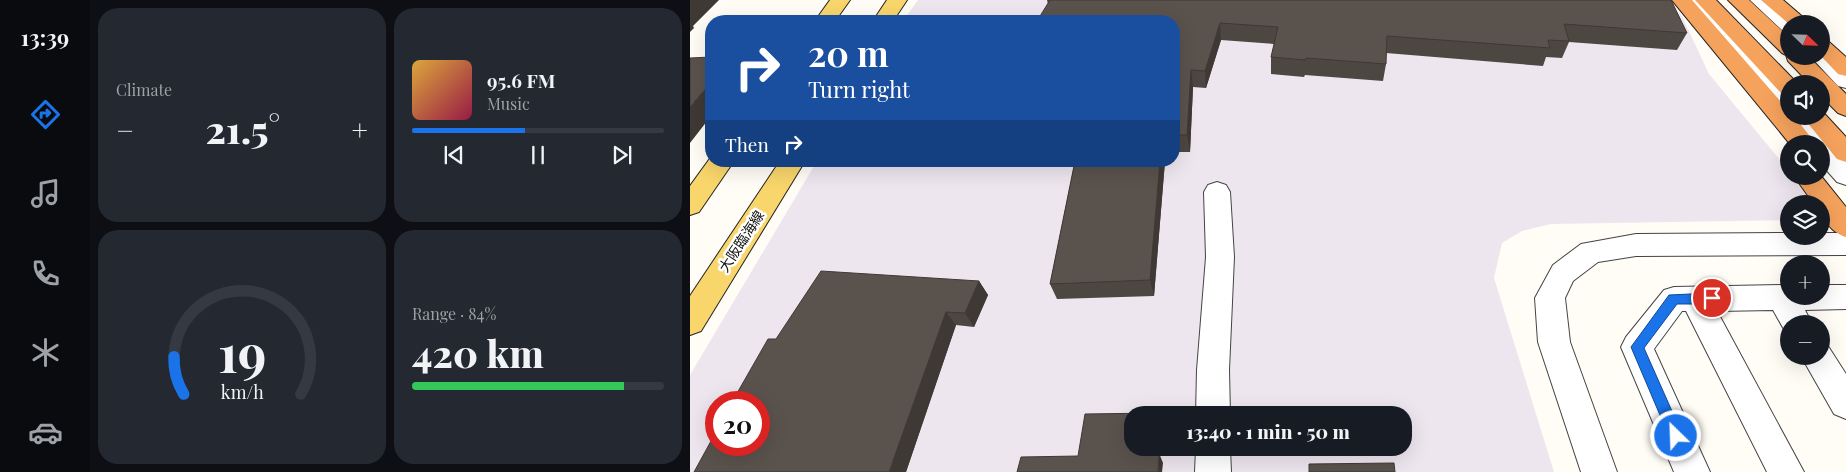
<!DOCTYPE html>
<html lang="en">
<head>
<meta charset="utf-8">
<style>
	:root { --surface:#171b24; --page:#242831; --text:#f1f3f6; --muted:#9ea1a6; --line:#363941; --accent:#1a73e8 }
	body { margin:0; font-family:"Playfair Display","Noto Sans JP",serif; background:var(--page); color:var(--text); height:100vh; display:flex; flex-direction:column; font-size:19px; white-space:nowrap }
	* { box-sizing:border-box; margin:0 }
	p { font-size:16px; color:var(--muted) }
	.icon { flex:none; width:28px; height:28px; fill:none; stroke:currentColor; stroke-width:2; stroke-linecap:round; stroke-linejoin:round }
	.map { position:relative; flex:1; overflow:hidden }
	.panel { display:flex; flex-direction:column; gap:8px; padding:8px; background:#0d0f14; width:600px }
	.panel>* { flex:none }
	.hud { position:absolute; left:15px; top:15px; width:475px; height:152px; border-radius:20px; box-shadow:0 5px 20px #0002; background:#1a4fa0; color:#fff; overflow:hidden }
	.needle { width:32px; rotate:113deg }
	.buttons { position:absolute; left:1090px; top:15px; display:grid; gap:10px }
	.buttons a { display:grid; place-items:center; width:50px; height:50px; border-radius:50%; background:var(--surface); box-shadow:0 5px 20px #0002; font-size:25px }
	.speed { position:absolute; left:15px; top:391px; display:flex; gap:10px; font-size:25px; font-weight:700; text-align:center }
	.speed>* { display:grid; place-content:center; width:65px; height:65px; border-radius:50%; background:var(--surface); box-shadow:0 5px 20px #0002; line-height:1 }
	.speed .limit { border:8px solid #d22; background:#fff; color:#111 }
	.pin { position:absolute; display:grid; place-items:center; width:42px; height:42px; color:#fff; margin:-21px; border:2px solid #fff; border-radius:50%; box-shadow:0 1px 5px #0007 }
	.me { position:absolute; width:55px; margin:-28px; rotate:336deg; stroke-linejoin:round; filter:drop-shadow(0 0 4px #0008) }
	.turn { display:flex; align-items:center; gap:18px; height:105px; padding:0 20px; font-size:22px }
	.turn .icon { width:65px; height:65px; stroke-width:2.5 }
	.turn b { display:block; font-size:35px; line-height:42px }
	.then { display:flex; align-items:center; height:48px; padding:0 20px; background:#0003; gap:10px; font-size:19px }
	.big { font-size:38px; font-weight:800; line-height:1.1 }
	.panel .widget { flex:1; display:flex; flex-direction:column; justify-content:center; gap:8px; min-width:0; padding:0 18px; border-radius:20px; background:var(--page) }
	.panel .dial { align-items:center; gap:0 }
	.dial svg { height:130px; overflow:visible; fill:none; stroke:var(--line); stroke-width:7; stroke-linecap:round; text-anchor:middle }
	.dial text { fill:var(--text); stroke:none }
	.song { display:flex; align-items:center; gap:15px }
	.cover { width:60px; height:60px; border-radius:8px; background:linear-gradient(135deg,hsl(40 70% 55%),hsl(340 70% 35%)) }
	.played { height:5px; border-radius:2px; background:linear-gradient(90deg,var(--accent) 45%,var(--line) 45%) }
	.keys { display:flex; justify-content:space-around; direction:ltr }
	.heat { display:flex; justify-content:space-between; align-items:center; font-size:28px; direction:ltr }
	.charge { height:8px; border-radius:4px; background:linear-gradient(90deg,#34c759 84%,var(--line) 0) }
	.panel .tiles { flex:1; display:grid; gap:8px; grid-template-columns:repeat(2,1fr) }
	.trip { position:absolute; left:434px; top:406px; width:288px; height:50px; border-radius:20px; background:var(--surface); box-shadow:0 5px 20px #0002; font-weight:800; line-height:50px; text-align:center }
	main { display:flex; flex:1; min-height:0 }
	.menu { display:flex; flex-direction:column; width:90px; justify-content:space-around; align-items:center; background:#090b0e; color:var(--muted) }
	.menu .icon { width:35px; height:35px }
	.menu .current { color:var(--accent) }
	.menu b { font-size:22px; color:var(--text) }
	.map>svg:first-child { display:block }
	.industrial { fill:#eee6ef; fill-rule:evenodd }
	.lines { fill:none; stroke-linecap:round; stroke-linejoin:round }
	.minor-casing { stroke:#444; stroke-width:2 }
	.major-casing { stroke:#222; stroke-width:2 }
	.highway-casing { stroke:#222; stroke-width:2 }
	.minor { fill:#fff; fill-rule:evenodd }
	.major { fill:#f9d66b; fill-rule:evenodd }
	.highway { fill:#f5a25d; fill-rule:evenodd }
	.wall { fill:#4d4742 }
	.shaded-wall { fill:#3f3936 }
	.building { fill:#5a524d; stroke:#3f3936 }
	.route { fill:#1a73e8; stroke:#114b97 }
	.labels { text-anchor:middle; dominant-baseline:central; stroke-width:5; stroke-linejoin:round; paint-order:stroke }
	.street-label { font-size:14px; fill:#111; stroke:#fff }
</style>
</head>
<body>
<main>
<nav class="menu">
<b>13:39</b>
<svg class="icon current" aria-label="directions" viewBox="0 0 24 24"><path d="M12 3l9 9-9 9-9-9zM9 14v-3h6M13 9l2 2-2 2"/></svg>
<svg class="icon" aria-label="music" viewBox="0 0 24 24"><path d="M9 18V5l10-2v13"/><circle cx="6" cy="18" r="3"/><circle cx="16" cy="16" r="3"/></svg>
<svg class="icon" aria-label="phone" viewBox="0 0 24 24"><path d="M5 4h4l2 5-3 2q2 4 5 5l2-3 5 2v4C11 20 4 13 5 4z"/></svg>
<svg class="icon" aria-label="climate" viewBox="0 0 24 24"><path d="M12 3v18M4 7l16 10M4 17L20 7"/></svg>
<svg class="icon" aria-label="car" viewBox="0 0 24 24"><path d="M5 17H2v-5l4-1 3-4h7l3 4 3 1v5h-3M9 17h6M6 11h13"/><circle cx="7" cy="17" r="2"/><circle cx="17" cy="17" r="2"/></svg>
</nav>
<section class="panel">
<div class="tiles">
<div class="widget"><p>Climate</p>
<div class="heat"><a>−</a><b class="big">21.5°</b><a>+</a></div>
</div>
<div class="widget">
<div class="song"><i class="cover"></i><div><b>95.6 FM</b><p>Music</p></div></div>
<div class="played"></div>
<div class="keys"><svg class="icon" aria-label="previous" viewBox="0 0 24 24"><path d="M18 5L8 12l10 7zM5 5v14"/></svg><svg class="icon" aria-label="pause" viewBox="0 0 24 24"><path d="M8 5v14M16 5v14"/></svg><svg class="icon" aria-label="next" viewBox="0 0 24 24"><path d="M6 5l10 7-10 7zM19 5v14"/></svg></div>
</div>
<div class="widget dial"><svg viewBox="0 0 100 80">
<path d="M14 69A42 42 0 1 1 86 69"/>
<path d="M14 69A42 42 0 0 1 8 46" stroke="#1a73e8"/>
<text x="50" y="56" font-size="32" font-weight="700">19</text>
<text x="50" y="72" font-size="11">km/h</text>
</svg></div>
<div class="widget"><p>Range · 84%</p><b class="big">420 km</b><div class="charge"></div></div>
</div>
</section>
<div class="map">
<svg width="1156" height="472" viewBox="0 0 1156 472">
	<rect width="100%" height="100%" fill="#fffdf5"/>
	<path class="industrial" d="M228 0H976L992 16 1019 74 1099 171V176H1103L1126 204H1099V220L861 224 832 231 812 243 804 278 864 472H0V375L127 161H484V21H213ZM26 402H69V445H26ZM442 415H712V448H442Z"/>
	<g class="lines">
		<defs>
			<g id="minor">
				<polygon points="990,0 1011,0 1099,94 1099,116 1118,116 1156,159 1156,185 1147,182 1131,164 1131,144 1115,144 1093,116 1094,114 1091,113"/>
				<polygon points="1060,0 1081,0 1108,24 1099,24 1099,32 1092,30"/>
				<polygon points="1131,50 1138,51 1156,69 1156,88 1148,86 1120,56 1131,56"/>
				<polygon points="527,182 536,185 540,192 544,257 539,370 540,415 506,415 507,370 516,257 514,192 518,185"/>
				<polygon points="1099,233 1099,236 1131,236 1131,233 1156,233 1156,255 946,256 908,262 883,281 875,298 880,342 927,472 891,472 848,342 845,298 863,265 891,244 946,234"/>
				<polygon points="1091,285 1099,285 1099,296 1131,296 1131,285 1156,285 1156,309 1115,310 1122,324 1099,324 1099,334 1096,333 1083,310 1027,311 1114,472 1077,472 996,311 992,311 964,349 1020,472 984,472 931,347 936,337 974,290 984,287"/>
				<polygon points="1131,343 1138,346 1156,374 1156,419 1144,414 1111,356 1131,356"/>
				<polygon points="506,448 540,448 541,472 505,472"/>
			</g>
			<g id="major">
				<polygon points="140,0 160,0 145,21 125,21"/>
				<polygon points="197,0 217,0 203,21 183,21"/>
				<polygon points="21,157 21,161 44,161 9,212 0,215 0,186"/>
				<polygon points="90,161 115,161 11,331 0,335 0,296"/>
			</g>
			<g id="highway">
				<polygon points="982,0 1002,0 1099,111 1099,116 1104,116 1126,144 1100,144"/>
				<polygon points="1005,0 1026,0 1107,83 1099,84 1099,95 1091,93"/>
				<polygon points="1038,0 1059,0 1099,37 1099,56 1118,56 1156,94 1156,116 1148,113 1131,96 1131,84 1120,84 1098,61 1096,55 1092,53"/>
				<polygon points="1071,0 1093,0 1121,24 1099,24"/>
				<polygon points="1131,39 1138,41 1156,57 1156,76 1148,74 1131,56"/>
				<polygon points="1131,110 1156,137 1156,162 1147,159 1112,116 1131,116"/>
				<path d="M1104 176H1131L1156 207V237C1142 233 1131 219 1131 204H1124Z"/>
			</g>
		</defs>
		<use href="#minor" class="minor-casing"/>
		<use href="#major" class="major-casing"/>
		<use href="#highway" class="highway-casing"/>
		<use href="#minor" class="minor"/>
		<use href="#major" class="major"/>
		<use href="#highway" class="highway"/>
	</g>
	<g class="wall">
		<polygon points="357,0 981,0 997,33 987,50 879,42 872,58 856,57 853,66 696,53 696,64 693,81 615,75 614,77 581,74 581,57 584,44 531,40 516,88 503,87 500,152 484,152 484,21 358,4"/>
		<polygon points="385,161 475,161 464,296 367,299 360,284"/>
		<polygon points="289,281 298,295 284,327 266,325 216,472 86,339"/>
	</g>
	<g class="shaded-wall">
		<polygon points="0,0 29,0 3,26 4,28 0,32"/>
		<polygon points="530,23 531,40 516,88 515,71"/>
		<polygon points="501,70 503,87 500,152 497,135"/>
		<polygon points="21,82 21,116 0,143 0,107"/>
		<polygon points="470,161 475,161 464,296 460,280"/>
		<polygon points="289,281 298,295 284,327 275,313"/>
		<polygon points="256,312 266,325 216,472 199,472"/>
		<polygon points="462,448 468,448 466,463 462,452"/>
		<polygon points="469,453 473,463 472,472 468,472"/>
	</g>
	<g class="building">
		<polygon points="360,0 981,0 997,33 874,24 879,41 858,40 860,48 697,36 696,64 616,58 615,60 581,57 588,27 530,23 515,71 501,70 497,135 484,135 484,21 347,21"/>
		<polygon points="21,57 21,82 0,107 0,58"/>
		<polygon points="385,161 470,161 460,280 360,284"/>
		<polygon points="131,271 289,281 275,313 256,312 199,472 4,472 26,432 26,445 69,445 69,402 42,402 78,339 86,339"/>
		<polygon points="466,413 466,415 442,415 442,448 462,448 462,452 469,453 468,472 327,472 331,457 388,456 395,414"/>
		<polygon points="704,463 705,472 619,472 619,464"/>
	</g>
	<polygon class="route" points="1022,293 1027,295 1029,298 1027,302 1022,304 987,304 954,348 993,436 991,441 986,443 981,441 941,347 979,295"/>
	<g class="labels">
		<g class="street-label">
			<text transform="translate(51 241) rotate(-57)">大阪臨海線</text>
		</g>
	</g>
</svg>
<div class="buttons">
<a><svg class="needle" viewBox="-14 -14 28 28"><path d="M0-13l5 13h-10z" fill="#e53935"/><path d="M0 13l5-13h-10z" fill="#9ea1a6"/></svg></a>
<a><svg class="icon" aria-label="sound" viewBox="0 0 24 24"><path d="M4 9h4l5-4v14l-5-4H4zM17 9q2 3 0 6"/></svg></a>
<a><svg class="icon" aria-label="search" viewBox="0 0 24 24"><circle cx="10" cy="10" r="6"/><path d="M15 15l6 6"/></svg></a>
<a><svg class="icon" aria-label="layers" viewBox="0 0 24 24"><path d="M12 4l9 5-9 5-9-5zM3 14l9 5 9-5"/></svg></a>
<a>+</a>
<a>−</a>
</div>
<div class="speed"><div class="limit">20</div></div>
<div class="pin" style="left:1022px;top:298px;background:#d93025"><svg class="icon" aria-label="arrive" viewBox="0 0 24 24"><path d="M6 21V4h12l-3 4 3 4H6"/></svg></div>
<svg class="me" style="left:986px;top:436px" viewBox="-20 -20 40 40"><circle r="17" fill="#1a73e8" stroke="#fff" stroke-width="3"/><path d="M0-11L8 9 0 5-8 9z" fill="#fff"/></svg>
<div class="trip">13:40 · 1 min · 50 m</div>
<div class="hud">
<div class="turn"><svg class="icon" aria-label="right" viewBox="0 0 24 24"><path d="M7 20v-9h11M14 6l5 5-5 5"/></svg><div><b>20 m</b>Turn right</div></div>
<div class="then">Then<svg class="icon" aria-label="right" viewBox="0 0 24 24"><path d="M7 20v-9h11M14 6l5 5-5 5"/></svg></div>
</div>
</div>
</main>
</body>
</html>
